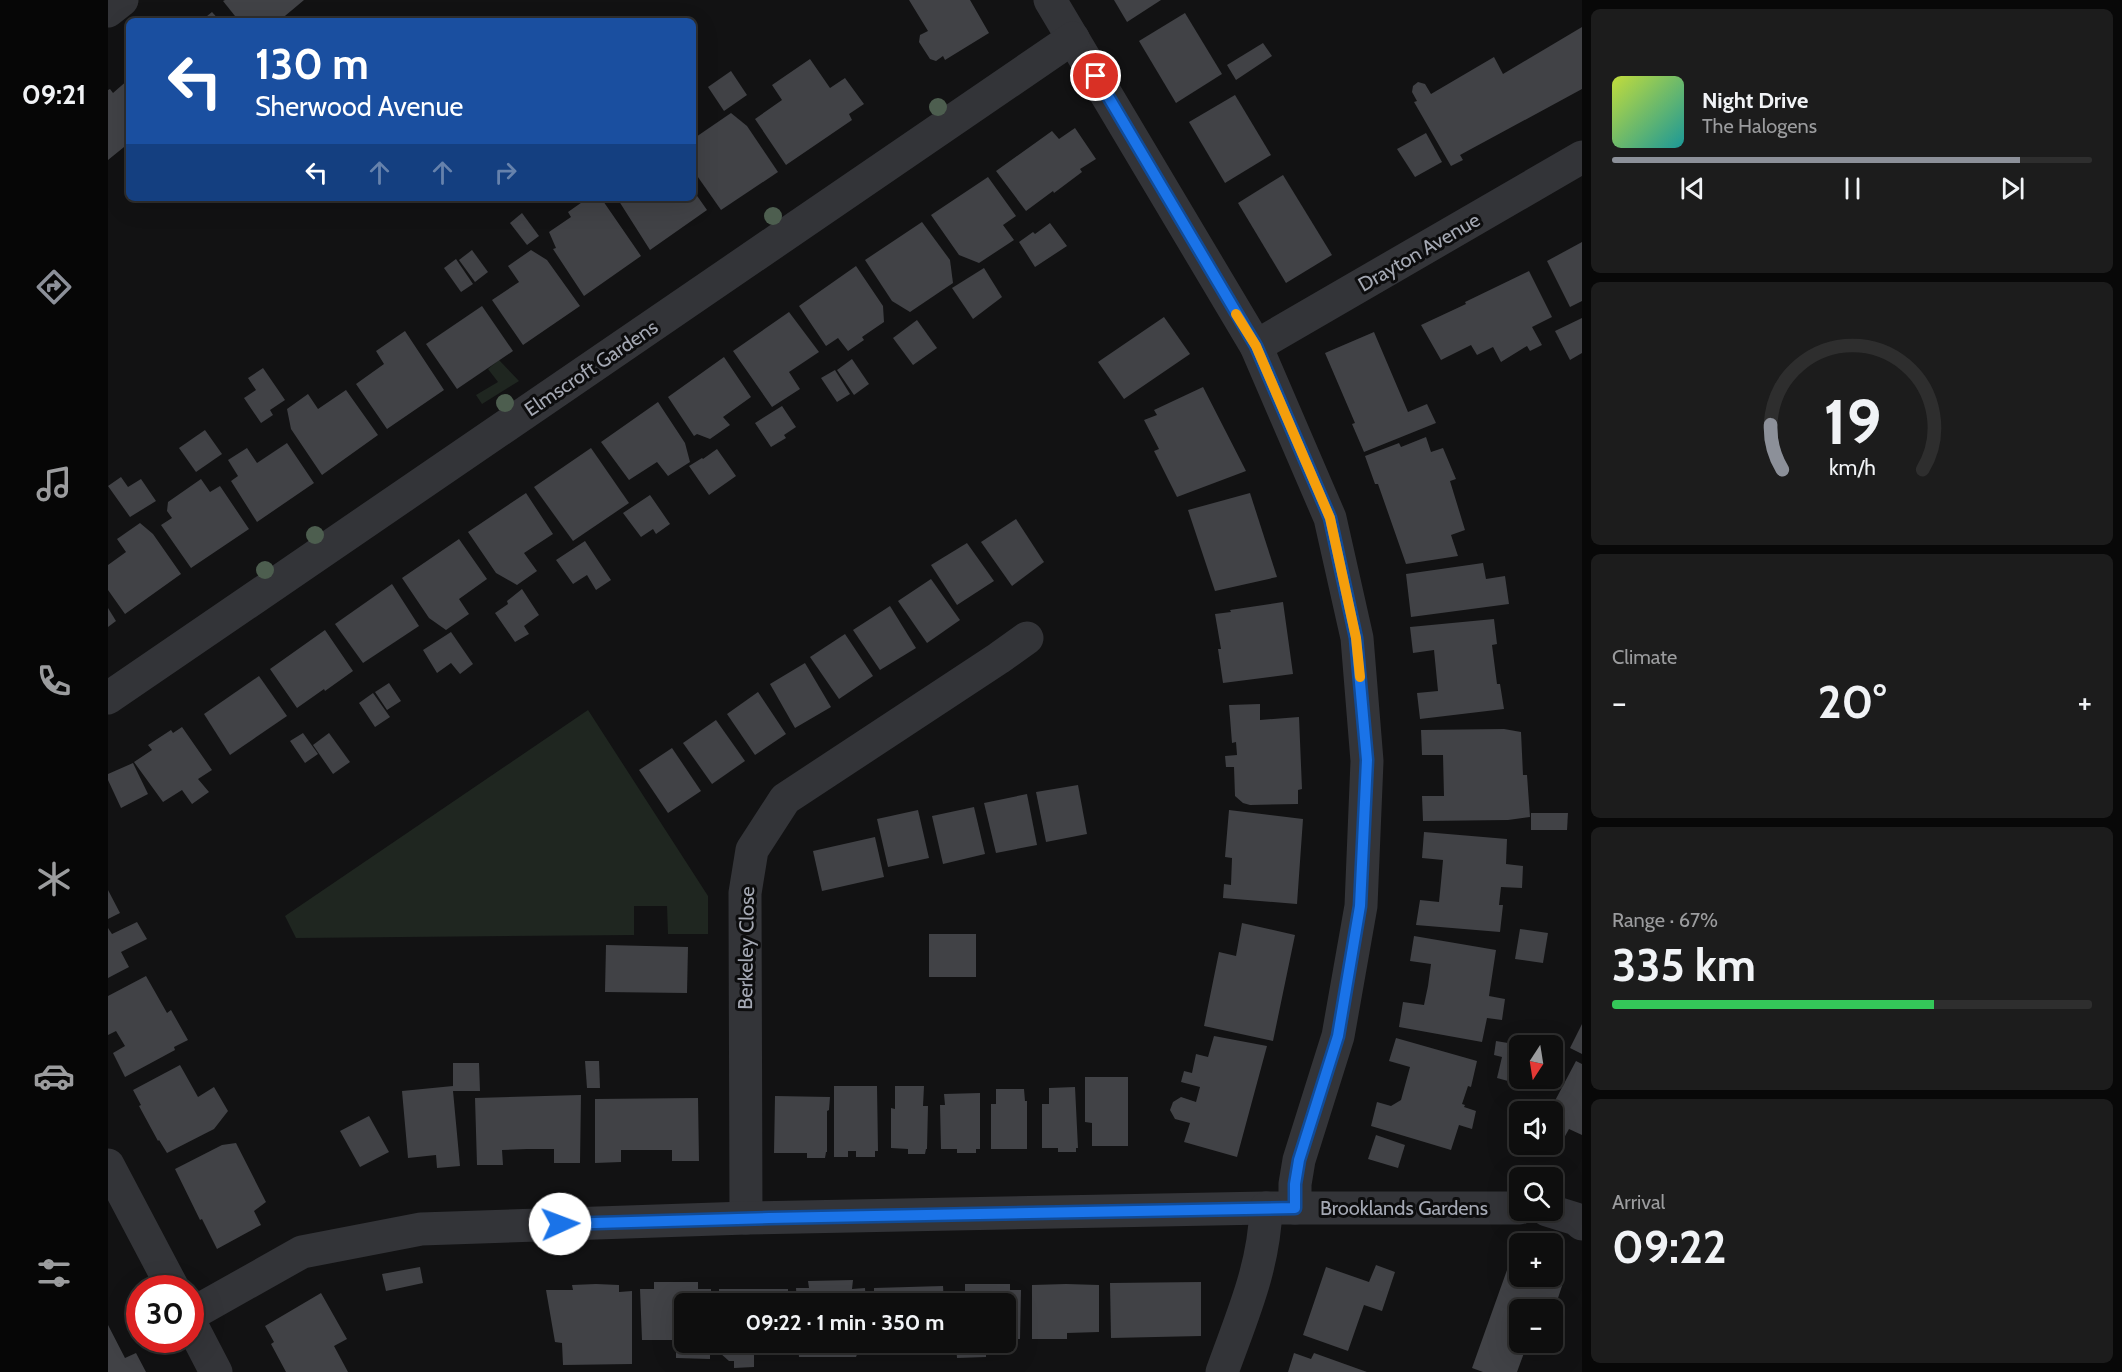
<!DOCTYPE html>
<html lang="en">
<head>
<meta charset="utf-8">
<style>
	:root { --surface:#0e0e0e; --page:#1c1c1c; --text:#f1f3f6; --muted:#9b9c9e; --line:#2e2e2e; --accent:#8c9099 }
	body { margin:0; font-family:Cabin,sans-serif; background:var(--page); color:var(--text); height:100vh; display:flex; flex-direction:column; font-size:22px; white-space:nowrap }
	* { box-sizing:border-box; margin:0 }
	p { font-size:20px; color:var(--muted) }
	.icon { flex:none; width:33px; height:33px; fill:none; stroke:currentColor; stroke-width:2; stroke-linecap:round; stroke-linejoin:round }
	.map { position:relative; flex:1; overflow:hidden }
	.details { display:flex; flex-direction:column; gap:9px; padding:9px; background:#080808; width:540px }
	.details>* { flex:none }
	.banner { position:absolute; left:18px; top:18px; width:570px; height:183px; border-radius:9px; box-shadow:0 6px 24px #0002,0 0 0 2px var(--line); background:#1a4fa0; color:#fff; overflow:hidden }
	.needle { width:39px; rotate:192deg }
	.fabs { position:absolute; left:1401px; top:1035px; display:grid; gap:12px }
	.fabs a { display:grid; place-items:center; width:54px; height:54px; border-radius:9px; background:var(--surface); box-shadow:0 6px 24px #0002,0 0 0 2px var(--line); font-size:30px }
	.speed { position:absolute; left:18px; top:1275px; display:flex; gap:12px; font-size:30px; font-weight:700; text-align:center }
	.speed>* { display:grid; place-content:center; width:78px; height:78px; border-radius:50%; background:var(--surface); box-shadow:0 6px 24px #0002,0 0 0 2px var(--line); line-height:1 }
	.speed .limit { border:9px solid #d22; background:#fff; color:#111 }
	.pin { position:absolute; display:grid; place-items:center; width:51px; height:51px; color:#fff; margin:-26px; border:3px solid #fff; border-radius:50%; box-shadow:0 2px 6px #0007 }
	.me { position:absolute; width:66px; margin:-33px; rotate:88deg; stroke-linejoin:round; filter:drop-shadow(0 0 4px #0008) }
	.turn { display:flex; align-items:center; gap:21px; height:126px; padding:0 30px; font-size:27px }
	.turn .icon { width:78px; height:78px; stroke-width:2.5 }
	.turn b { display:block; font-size:42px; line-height:51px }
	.lanes { display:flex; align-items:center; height:57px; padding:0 30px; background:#0003; justify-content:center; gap:30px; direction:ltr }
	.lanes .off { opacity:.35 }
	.big { font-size:45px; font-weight:700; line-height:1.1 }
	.details .tile { flex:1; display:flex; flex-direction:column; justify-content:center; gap:9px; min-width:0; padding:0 21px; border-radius:9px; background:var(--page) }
	.details .dial { align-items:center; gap:0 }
	.dial svg { height:156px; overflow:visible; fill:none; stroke:var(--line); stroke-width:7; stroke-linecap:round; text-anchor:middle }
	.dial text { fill:var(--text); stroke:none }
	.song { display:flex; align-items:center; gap:18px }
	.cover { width:72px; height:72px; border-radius:9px; background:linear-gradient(135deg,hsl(70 70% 55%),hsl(180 70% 35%)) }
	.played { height:6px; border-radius:3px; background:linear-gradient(90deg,var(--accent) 85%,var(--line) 85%) }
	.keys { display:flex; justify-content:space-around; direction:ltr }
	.heat { display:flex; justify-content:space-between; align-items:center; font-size:33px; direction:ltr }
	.charge { height:9px; border-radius:4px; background:linear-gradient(90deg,#34c759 67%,var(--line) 0) }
	.trip { position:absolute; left:566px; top:1293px; width:342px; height:60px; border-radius:9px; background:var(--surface); box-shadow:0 6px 24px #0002,0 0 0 2px var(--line); font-weight:700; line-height:60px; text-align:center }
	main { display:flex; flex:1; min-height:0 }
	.tab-bar { display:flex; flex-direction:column; width:108px; justify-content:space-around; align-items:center; background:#060606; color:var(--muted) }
	.tab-bar .icon { width:42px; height:42px }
	.tab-bar .selected { color:var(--accent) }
	.tab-bar b { font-size:27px; color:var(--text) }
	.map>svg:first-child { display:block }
	.green { fill:#1f2620 }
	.building { fill:#414246 }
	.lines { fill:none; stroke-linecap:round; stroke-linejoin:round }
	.street { stroke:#333438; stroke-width:33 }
	.tree { fill:#4d5e4f }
	.route-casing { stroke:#114b97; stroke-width:15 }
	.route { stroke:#1a73e8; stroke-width:10 }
	.slow { stroke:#f59e0b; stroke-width:10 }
	.labels { text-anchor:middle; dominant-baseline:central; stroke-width:6; stroke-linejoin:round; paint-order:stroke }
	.street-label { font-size:20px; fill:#a4a8b3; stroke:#0d0d0e }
</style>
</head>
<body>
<main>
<nav class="tab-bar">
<b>09:21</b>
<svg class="icon selected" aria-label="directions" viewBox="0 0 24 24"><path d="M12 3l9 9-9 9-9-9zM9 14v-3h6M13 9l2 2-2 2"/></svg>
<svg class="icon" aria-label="music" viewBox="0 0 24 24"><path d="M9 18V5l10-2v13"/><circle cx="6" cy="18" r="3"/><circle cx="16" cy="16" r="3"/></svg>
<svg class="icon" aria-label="phone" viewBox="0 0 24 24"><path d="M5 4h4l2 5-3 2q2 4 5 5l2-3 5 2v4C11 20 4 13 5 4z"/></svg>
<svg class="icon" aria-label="climate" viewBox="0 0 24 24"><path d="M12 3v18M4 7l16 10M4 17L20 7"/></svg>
<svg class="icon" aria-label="car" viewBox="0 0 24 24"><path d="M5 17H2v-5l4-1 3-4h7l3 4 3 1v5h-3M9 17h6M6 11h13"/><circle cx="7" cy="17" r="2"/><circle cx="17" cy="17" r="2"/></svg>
<svg class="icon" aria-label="filters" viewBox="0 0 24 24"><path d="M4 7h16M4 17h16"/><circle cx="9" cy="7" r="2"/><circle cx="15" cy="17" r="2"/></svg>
</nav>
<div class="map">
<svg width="1474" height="1372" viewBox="0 0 1474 1372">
	<rect width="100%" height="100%" fill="#121213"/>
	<g class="green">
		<polygon points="391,360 411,381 374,404 368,395 390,382 380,369"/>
		<polygon points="480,710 600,896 600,934 560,934 559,906 526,906 526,935 188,938 177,916"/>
	</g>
	<g class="building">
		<polygon points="117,0 196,0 171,21 131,21 115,1"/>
		<polygon points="801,0 862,0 881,33 837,60 835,56 828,61 822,59 811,42 812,35 820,31"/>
		<polygon points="1006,0 1053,0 1019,22"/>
		<polygon points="104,12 112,21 93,21"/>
		<polygon points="1077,13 1114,74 1068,103 1031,41"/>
		<polygon points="1474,27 1474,89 1352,155 1355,160 1343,166 1306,102 1309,101 1304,92 1305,86 1310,82 1317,84 1323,94 1386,57 1395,74"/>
		<polygon points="1155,43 1164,56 1128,80 1119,65"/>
		<polygon points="702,59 722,88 737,78 756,104 741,114 744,120 678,165 647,119 674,100 664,85"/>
		<polygon points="623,71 639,95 616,111 600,87"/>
		<polygon points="21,79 21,143 0,160 0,90 2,89 5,93"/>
		<polygon points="1127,95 1163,155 1117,183 1081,122"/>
		<polygon points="623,113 639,126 670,172 613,210 585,170 585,139"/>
		<polygon points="967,128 988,159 972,169 974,172 946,193 945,191 918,211 888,171 944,131 951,139"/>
		<polygon points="1318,133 1334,162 1307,177 1289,149"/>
		<polygon points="1175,175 1224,255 1178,283 1130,203"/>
		<polygon points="880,177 908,216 895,225 906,240 871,263 851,255 823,215"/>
		<polygon points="585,190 599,210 542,250 509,198 585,198"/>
		<polygon points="480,198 493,198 533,256 476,296 445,249 448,248 441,232 463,217 460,212"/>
		<polygon points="414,213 431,236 419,245 402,223"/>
		<polygon points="814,222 842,260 845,283 802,312 784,301 757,260"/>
		<polygon points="942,223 959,246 927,267 911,242 925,232 927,234"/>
		<polygon points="1474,242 1474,301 1462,307 1439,261"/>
		<polygon points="364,250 380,272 367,282 351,260"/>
		<polygon points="423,250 439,260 472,306 415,345 384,300 411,282 400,266"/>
		<polygon points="348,259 365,284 353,292 336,268"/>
		<polygon points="748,266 775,306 776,322 754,337 756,340 740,351 730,338 718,346 691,306"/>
		<polygon points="876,268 894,297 865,319 844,288"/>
		<polygon points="1421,271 1444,317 1424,327 1434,345 1422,351 1419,346 1393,362 1385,347 1369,355 1363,345 1333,360 1313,325 1358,304 1357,302"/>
		<polygon points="374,306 405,351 349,389 318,344"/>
		<polygon points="681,312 711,352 681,372 692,389 664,407 625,351"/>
		<polygon points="1056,317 1082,354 1016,399 990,362"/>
		<polygon points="1474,318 1474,353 1462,360 1447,331"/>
		<polygon points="809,320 829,348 805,365 785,338"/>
		<polygon points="297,331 336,390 279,429 248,384 276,364 268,351"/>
		<polygon points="1266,332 1300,412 1319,404 1328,423 1256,452 1244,424 1247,423 1217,353"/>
		<polygon points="616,357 643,397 615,417 622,425 602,439 589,434 586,436 560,397"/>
		<polygon points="744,359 761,384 746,395 729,370"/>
		<polygon points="155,368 177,400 162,410 165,415 153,423 136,398 148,390 140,378"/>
		<polygon points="727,370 742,394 729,402 713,378"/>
		<polygon points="1095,387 1138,471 1069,497 1046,451 1051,449 1036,420 1049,415 1046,410"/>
		<polygon points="238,390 270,435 214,475 183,429 179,409 200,394 210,409"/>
		<polygon points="550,402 577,443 582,462 560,476 549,462 521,480 493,442"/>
		<polygon points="674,406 688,427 676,435 678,438 663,447 647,423"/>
		<polygon points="97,430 114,454 88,472 71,448"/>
		<polygon points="1318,437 1323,452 1335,448 1348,479 1342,481 1357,530 1343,535 1350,556 1298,564 1270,484 1267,484 1257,456 1291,443 1293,447"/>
		<polygon points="179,443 206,483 149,522 123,481 130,476 120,460 139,448 149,463"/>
		<polygon points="483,448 521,503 465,541 426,487"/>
		<polygon points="609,449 628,476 601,495 581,466 594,458 595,459"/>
		<polygon points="13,477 20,487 33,479 48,501 22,517 0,486"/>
		<polygon points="93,479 102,492 112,486 141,529 83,568 53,525 64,518 59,511 60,502"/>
		<polygon points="418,493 445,534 416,553 429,571 409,585 388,573 360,532"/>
		<polygon points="1142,493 1169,577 1107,591 1080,510"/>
		<polygon points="542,495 562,524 548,534 545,529 533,537 515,513"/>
		<polygon points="908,519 936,562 904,586 873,542"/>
		<polygon points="32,523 45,534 73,574 17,614 0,590 0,565 18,552 9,539"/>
		<polygon points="351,539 379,579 351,599 361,614 338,630 321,618 294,578"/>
		<polygon points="477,541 503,580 488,590 479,575 465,584 448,560"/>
		<polygon points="859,543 886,581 849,605 823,565"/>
		<polygon points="1375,563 1378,579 1397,576 1401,604 1303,617 1298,574"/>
		<polygon points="823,579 852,620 819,643 790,601"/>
		<polygon points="284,584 311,626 255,663 227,624"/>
		<polygon points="414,589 431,615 416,626 421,634 407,642 387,613 400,604 399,601"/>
		<polygon points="1175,602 1185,674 1115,683 1110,649 1113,649 1107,614 1123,612 1122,610"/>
		<polygon points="782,606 808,648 772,670 745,630"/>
		<polygon points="0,608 8,621 0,627"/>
		<polygon points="1386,619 1389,644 1384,645 1389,684 1392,684 1396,709 1312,719 1309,693 1330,691 1326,650 1305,653 1302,627"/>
		<polygon points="217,630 245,671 217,691 216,689 189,708 162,669"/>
		<polygon points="343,632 365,664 352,674 343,663 329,673 315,650"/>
		<polygon points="737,634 765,676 731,699 702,657"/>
		<polygon points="697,663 723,707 687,728 662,684"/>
		<polygon points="151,676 179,716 122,755 96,714"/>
		<polygon points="281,683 293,701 279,710 267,692"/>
		<polygon points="650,692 678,734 647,755 619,714"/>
		<polygon points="265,693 282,717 267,727 251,703"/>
		<polygon points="1152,704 1152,720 1191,717 1194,789 1190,790 1190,804 1142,805 1135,803 1127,796 1126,767 1118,767 1117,756 1129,755 1128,742 1124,743 1121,705"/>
		<polygon points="608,720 637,761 604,784 575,743"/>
		<polygon points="74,727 104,770 90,779 101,792 84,804 74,790 55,802 26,762 44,750 40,745 63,730 65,733"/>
		<polygon points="1396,729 1413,732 1415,775 1419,775 1422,817 1400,820 1315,821 1314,796 1336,796 1335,755 1314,755 1313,730"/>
		<polygon points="195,733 210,754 197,763 182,741"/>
		<polygon points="221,733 242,762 225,774 205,745"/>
		<polygon points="564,748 593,791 560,813 531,770"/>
		<polygon points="25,763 40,794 13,808 0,780 0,774"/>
		<polygon points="970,785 979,834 938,842 928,792"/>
		<polygon points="919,794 929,845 888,853 876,803"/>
		<polygon points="866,807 877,854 835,864 824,816"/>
		<polygon points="810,810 821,858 780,867 769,819"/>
		<polygon points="1121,810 1195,819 1189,904 1115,898 1116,884 1123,885 1124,858 1117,857"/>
		<polygon points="1423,813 1460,813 1459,830 1423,830"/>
		<polygon points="1316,832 1399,839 1398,864 1415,866 1414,888 1393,887 1391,905 1395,905 1392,932 1308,925 1312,900 1331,902 1333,882 1335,860 1314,858"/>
		<polygon points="767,837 776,877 714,891 705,851"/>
		<polygon points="0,890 12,913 0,919"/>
		<polygon points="29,922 39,939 13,952 21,967 0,978 0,928 4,934"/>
		<polygon points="1134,923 1187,935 1165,1041 1096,1026 1111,952 1128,956"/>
		<polygon points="1412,929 1440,933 1435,963 1407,959"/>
		<rect x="821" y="934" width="47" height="43"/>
		<polygon points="1306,936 1388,950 1381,996 1397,999 1394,1020 1379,1018 1374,1042 1291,1027 1295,1002 1316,1005 1320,986 1323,964 1302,961"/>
		<polygon points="498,945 580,947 579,993 497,992"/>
		<polygon points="38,976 59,1013 63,1010 80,1040 66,1047 67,1050 17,1077 5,1053 17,1046 8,1031 0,1035 0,996"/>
		<polygon points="1474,1024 1474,1054 1462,1048"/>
		<polygon points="1106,1036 1159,1046 1129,1157 1076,1142 1082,1123 1067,1119 1062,1110 1065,1102 1073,1097 1088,1102 1092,1087 1073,1082 1076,1071 1084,1073 1088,1054 1100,1057"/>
		<polygon points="1288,1038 1369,1061 1363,1087 1360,1086 1354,1104 1357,1105 1356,1107 1368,1111 1364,1129 1351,1125 1343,1150 1263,1126 1269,1102 1283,1106 1293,1100 1302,1067 1281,1061"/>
		<polygon points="1388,1041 1412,1045 1412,1078 1432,1078 1429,1089 1389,1078 1394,1057 1386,1055"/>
		<polygon points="477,1061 491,1061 492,1088 479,1088"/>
		<polygon points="1468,1061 1474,1064 1474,1135 1461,1129 1451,1147 1444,1144 1444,1112 1441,1112"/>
		<polygon points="345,1063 371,1063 372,1091 345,1091 352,1166 329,1168 328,1155 300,1158 294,1091 345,1086"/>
		<polygon points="72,1065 90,1097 106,1087 120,1111 106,1129 59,1153 51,1140 50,1141 31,1106 33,1105 25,1090"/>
		<polygon points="977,1077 1020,1077 1020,1146 984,1146 984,1123 977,1122"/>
		<polygon points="726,1086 769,1086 770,1151 767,1151 767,1157 748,1157 748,1151 740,1151 740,1157 726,1157"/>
		<polygon points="787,1086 816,1086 815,1106 820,1106 819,1149 818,1149 817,1154 800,1154 800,1149 783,1148 783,1108 787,1109"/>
		<polygon points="967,1087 970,1148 968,1148 968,1152 950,1152 950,1148 934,1148 934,1104 941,1104 941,1088"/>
		<polygon points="888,1089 916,1089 917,1101 919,1101 919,1149 883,1149 883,1104 888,1104"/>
		<polygon points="872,1093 872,1149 868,1149 868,1153 849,1153 849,1149 833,1149 832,1105 837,1105 836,1094"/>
		<polygon points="473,1095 472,1163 446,1163 446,1149 419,1149 394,1150 395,1165 369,1165 367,1098"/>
		<polygon points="667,1096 722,1097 721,1110 719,1111 719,1152 718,1152 717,1158 699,1158 699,1153 666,1153"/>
		<polygon points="590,1098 591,1161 564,1161 564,1150 513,1150 513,1162 487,1163 487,1099"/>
		<polygon points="261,1116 281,1152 252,1167 232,1131"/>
		<polygon points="1268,1135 1297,1145 1290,1168 1260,1159"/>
		<polygon points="128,1143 158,1202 146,1211 153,1225 109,1249 94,1219 92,1220 67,1169 114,1145"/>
		<polygon points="1268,1265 1287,1272 1274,1311 1256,1305 1240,1351 1195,1335 1218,1267 1261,1282"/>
		<polygon points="312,1267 315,1283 278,1291 274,1274"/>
		<polygon points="1399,1270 1412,1275 1412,1276 1434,1282 1436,1277 1455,1283 1446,1310 1412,1310 1412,1342 1420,1342 1409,1372 1375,1372 1364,1368"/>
		<polygon points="745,1280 744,1289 757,1288 758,1304 689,1304 688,1288 701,1288 700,1281"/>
		<polygon points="546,1282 590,1282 590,1289 603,1289 603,1304 576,1304 576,1342 602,1342 602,1359 568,1358 568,1340 534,1340 532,1289 546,1289"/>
		<polygon points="1093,1282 1093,1336 1003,1338 1002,1283"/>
		<polygon points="488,1284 511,1285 511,1292 524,1291 524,1364 455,1365 454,1343 447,1342 438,1290 465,1290 464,1285"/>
		<polygon points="857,1284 902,1284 902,1290 913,1290 912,1339 897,1339 897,1304 846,1304 846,1291 857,1291"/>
		<polygon points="958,1284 991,1285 991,1332 959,1333 959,1339 924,1339 924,1285"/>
		<polygon points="835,1286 836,1304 766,1304 766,1288"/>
		<rect x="611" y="1289" width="69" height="15"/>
		<polygon points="213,1293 239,1339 226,1346 240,1372 178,1372 163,1344 166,1342 157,1326"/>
		<polygon points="0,1325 17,1358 28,1353 38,1372 0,1372"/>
		<polygon points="612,1342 646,1342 646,1367 626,1368 626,1361 621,1361 612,1353"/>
		<polygon points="690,1342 754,1342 748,1357 691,1357"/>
		<polygon points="848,1342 878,1342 878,1357 849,1358"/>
		<polygon points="1186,1353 1203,1359 1206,1353 1259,1372 1180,1372"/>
	</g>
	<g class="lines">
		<g class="street">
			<polyline points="942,0 1148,346 1222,518 1249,638 1259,761 1253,906 1230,1036 1191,1160 1187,1184 1187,1208"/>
			<polyline points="0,11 14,0"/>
			<polyline points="1148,346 1474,157"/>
			<polyline points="0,698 965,38"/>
			<polyline points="0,1165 65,1288"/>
			<polyline points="1439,1210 1468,1219 1474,1224"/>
			<polyline points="638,1218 637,893 644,850 677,799 891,658 919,638"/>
			<polyline points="82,1315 194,1252 313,1229 638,1218 1158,1208 1412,1208"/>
			<polyline points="82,1322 108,1372"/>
			<path d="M1114 1372C1134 1316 1156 1268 1158 1208"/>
		</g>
	</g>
	<g class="tree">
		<circle cx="830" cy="107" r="9"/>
		<circle cx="665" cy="216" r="9"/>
		<circle cx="397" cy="403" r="9"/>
		<circle cx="207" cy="535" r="9"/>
		<circle cx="157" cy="570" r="9"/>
	</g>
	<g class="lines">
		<defs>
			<polyline id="route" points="452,1224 661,1218 1187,1208 1187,1184 1191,1160 1230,1036 1252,906 1259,760 1248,638 1222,518 1148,346 988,76"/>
		</defs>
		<use href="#route" class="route-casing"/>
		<use href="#route" class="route"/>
		<polyline class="slow" points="1128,314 1148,346 1222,518 1248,638 1252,677"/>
	</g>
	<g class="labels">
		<g class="street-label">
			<text transform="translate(1311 252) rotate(-30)">Drayton Avenue</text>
			<text transform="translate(483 368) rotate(-34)">Elmscroft Gardens</text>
			<text transform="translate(638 948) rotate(-89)">Berkeley Close</text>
			<text x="1296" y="1208">Brooklands Gardens</text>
		</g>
	</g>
</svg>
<div class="fabs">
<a><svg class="needle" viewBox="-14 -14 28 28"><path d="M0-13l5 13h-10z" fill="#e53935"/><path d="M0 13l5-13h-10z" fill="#9b9c9e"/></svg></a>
<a><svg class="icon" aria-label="sound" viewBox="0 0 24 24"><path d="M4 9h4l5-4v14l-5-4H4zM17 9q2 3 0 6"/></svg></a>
<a><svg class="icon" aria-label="search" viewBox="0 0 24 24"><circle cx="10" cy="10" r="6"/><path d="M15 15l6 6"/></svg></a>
<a>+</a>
<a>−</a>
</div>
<div class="speed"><div class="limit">30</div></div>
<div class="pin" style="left:988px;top:76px;background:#d93025"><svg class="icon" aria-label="arrive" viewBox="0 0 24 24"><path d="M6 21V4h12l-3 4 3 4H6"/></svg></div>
<svg class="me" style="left:452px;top:1224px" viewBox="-20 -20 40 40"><circle r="19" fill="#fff"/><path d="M0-13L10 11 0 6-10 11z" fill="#1a73e8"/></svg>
<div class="trip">09:22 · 1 min · 350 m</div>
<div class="banner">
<div class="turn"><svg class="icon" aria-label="left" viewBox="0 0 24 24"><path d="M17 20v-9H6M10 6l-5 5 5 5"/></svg><div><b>130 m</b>Sherwood Avenue</div></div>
<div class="lanes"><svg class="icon" aria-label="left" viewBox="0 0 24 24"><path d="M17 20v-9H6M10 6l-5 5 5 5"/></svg><svg class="icon off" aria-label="ahead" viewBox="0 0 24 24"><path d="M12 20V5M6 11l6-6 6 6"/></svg><svg class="icon off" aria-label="ahead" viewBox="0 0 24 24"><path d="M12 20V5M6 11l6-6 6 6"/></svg><svg class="icon off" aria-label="right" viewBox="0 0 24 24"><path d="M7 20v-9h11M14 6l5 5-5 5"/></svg></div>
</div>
</div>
<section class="details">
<div class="tile">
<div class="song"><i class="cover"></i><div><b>Night Drive</b><p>The Halogens</p></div></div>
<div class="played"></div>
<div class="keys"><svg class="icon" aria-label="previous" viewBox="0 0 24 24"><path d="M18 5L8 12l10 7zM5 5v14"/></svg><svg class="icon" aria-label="pause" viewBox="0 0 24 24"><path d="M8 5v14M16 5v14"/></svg><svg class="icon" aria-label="next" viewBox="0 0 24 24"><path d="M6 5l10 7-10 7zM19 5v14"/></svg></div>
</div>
<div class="tile dial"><svg viewBox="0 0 100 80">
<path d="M14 69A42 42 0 1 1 86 69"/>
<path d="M14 69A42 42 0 0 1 8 46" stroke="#8c9099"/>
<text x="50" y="56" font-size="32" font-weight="700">19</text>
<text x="50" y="72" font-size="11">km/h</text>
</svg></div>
<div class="tile"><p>Climate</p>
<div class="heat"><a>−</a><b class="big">20°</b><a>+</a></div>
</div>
<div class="tile"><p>Range · 67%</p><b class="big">335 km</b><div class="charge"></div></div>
<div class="tile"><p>Arrival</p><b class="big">09:22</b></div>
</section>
</main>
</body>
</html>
